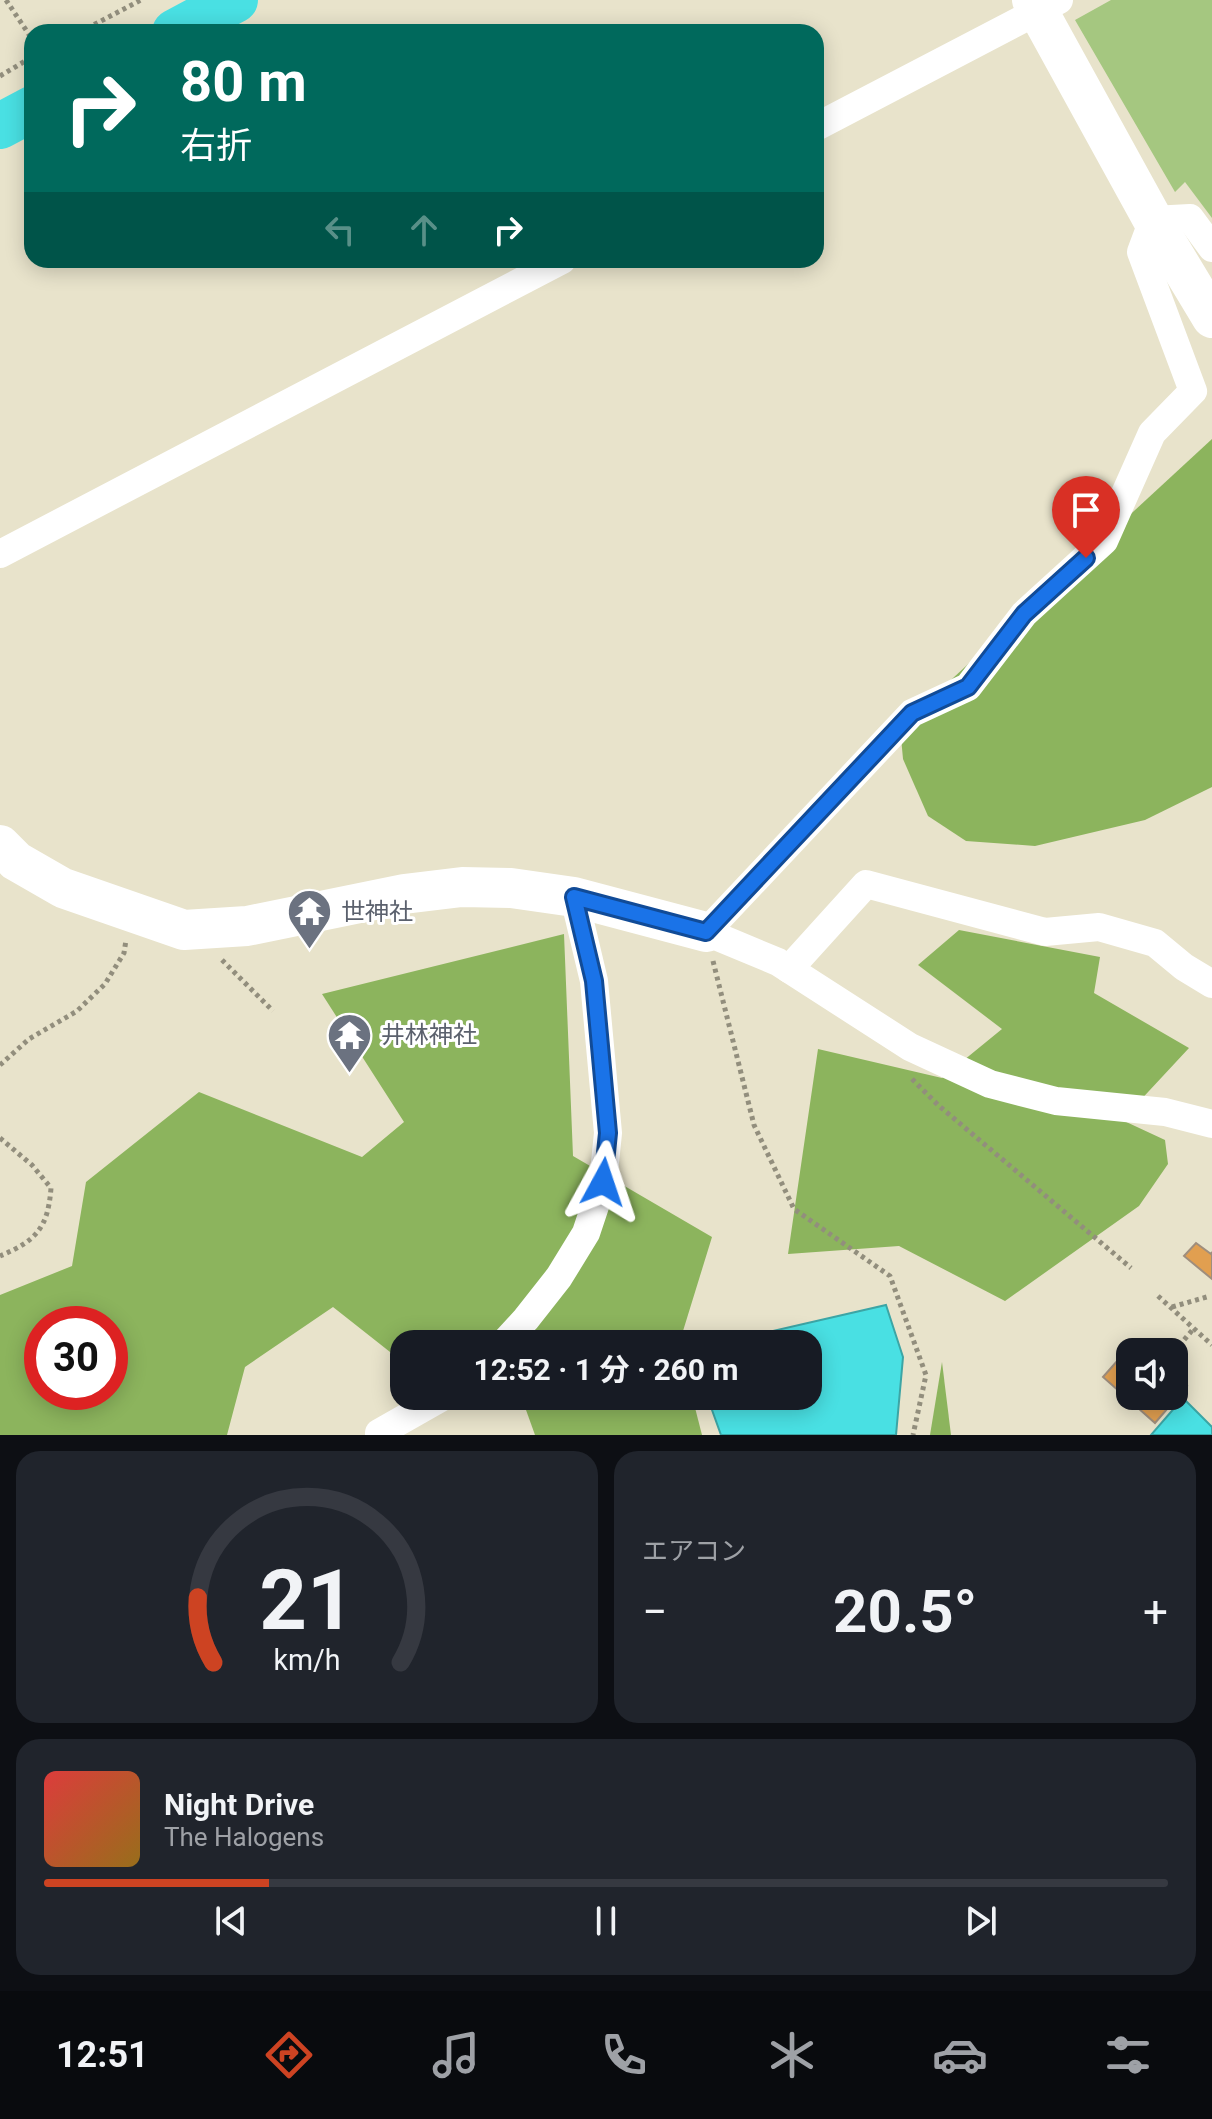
<!DOCTYPE html>
<html lang="ja">
<head>
<meta charset="utf-8">
<style>
	:root { --surface:#171b24; --page:#20242c; --text:#f1f3f6; --muted:#9ea1a6; --line:#363941; --accent:#cd4322 }
	body { margin:0; font-family:Roboto,"Noto Sans JP",sans-serif; background:var(--page); color:var(--text); height:100vh; display:flex; flex-direction:column; font-size:30px; white-space:nowrap }
	* { box-sizing:border-box; margin:0 }
	p { font-size:26px; color:var(--muted) }
	.icon { flex:none; width:44px; height:44px; fill:none; stroke:currentColor; stroke-width:2; stroke-linecap:round; stroke-linejoin:round }
	.map { position:relative; height:1435px; overflow:hidden }
	.side { display:flex; flex-direction:column; gap:16px; padding:16px; background:#0d0f14; flex:1 }
	.side>* { flex:none }
	.top-card { position:absolute; left:24px; top:24px; width:800px; height:244px; border-radius:24px; box-shadow:0 4px 20px #0003; background:#00695c; color:#fff; overflow:hidden }
	.fabs { position:absolute; left:1116px; top:1338px; display:grid; gap:16px }
	.fabs a { display:grid; place-items:center; width:72px; height:72px; border-radius:16px; background:var(--surface); box-shadow:0 4px 20px #0003; font-size:40px }
	.speed { position:absolute; left:24px; top:1306px; display:flex; gap:16px; font-size:40px; font-weight:700; text-align:center }
	.speed>* { display:grid; place-content:center; width:104px; height:104px; border-radius:50%; background:var(--surface); box-shadow:0 4px 20px #0003; line-height:1 }
	.speed .limit { border:12px solid #d22; background:#fff; color:#111 }
	.pin { position:absolute; display:grid; place-items:center; width:68px; height:68px; color:#fff; margin:-82px -34px; border-radius:50% 50% 50% 0; rotate:-45deg; box-shadow:0 0 8px #0007 }
	.pin .icon { rotate:45deg }
	.me { position:absolute; width:88px; margin:-44px; rotate:5deg; stroke-linejoin:round; filter:drop-shadow(0 0 6px #0008) }
	.turn { display:flex; align-items:center; gap:28px; height:168px; padding:0 24px; font-size:36px }
	.turn .icon { width:104px; height:104px; stroke-width:2.5 }
	.turn b { display:block; font-size:56px; line-height:68px }
	.lanes { display:flex; align-items:center; height:76px; padding:0 24px; background:#0003; justify-content:center; gap:40px; direction:ltr }
	.lanes .off { opacity:.35 }
	.big { font-size:60px; font-weight:700; line-height:1.1 }
	.side .tile { flex:1; display:flex; flex-direction:column; justify-content:center; gap:12px; min-width:0; padding:0 28px; border-radius:24px; background:var(--page) }
	.side .dial { align-items:center; gap:0 }
	.dial svg { height:208px; overflow:visible; fill:none; stroke:var(--line); stroke-width:7; stroke-linecap:round; text-anchor:middle }
	.dial text { fill:var(--text); stroke:none }
	.song { display:flex; align-items:center; gap:24px }
	.cover { width:96px; height:96px; border-radius:12px; background:linear-gradient(135deg,hsl(0 70% 55%),hsl(40 70% 35%)) }
	.played { height:8px; border-radius:4px; background:linear-gradient(90deg,var(--accent) 20%,var(--line) 20%) }
	.keys { display:flex; justify-content:space-around; direction:ltr }
	.heat { display:flex; justify-content:space-between; align-items:center; font-size:44px; direction:ltr }
	.side .tiles { flex:1; display:grid; gap:16px; grid-template-columns:1fr 1fr }
	.tile:last-child { grid-column:span 2 }
	.trip { position:absolute; left:390px; top:1330px; width:432px; height:80px; border-radius:24px; background:var(--surface); box-shadow:0 4px 20px #0003; font-weight:700; line-height:80px; text-align:center }
	.dock { display:flex; height:128px; justify-content:space-around; align-items:center; background:#090b0e; color:var(--muted) }
	.dock .icon { width:56px; height:56px }
	.dock .selected { color:var(--accent) }
	.dock b { font-size:36px; color:var(--text) }
	.map>svg:first-child { display:block }
	.green { fill:#a5c780 }
	.forest { fill:#8cb45d; fill-rule:evenodd }
	.water { fill:#49e0e3; stroke:#3ca5a5; stroke-width:2 }
	.lines { fill:none; stroke-linecap:round; stroke-linejoin:round }
	.river { stroke:#49e0e3; stroke-width:46 }
	.building { fill:#e19f50; stroke:#9f8e7d; stroke-width:2 }
	.path { stroke:#928e7d; stroke-width:5; stroke-dasharray:4 4; stroke-linecap:butt }
	.street { stroke:#fff; stroke-width:28 }
	.secondary { stroke:#fff; stroke-width:40 }
	.route-casing { stroke:#114b97; stroke-width:20 }
	.route { stroke:#1a73e8; stroke-width:14 }
	.labels { text-anchor:middle; dominant-baseline:central; stroke-width:6; stroke-linejoin:round; paint-order:stroke }
	.worship-label { font-size:24px; fill:#5b616d; stroke:#fff; text-anchor:start }
</style>
</head>
<body>
<div class="map">
<svg width="1212" height="1435" viewBox="0 0 1212 1435">
	<rect width="100%" height="100%" fill="#e8e3cb"/>
	<polygon class="green" points="1111,0 1212,0 1212,218 1185,182 1175,192 1075,20"/>
	<g class="forest">
		<polygon points="1212,439 1212,787 1145,820 1035,846 966,841 928,816 903,759 900,727"/>
		<polygon points="959,930 1100,957 1094,993 1189,1048 1122,1120 1165,1140 1168,1164 1139,1206 1005,1301 899,1246 788,1254 818,1049 942,1078 1002,1029 918,965"/>
		<path d="M564 934 573 1156 712 1237 679 1344H404V1363L333 1307 245 1367 227 1435H0V1295L72 1266 86 1182 199 1092 362 1157 404 1122 322 994ZM42 1324H110V1392H42Z"/>
		<polygon points="942,1362 951,1435 930,1435"/>
		<polygon points="521,1396 692,1396 702,1435 535,1435"/>
	</g>
	<g class="water">
		<polygon points="886,1305 903,1357 896,1435 721,1435 707,1396 808,1396 808,1344 716,1344"/>
		<polygon points="1183,1398 1212,1427 1212,1435 1151,1435"/>
	</g>
	<g class="lines">
		<g class="river">
			<polyline points="175,32 235,0"/>
			<polyline points="0,126 32,109"/>
		</g>
	</g>
	<g class="building">
		<polygon points="1196,1243 1211,1254 1212,1252 1212,1279 1184,1256"/>
		<polygon points="1134,1342 1142,1350 1145,1344 1155,1352 1130,1352 1130,1396 1174,1396 1174,1368 1184,1376 1179,1380 1187,1386 1155,1423 1103,1377"/>
	</g>
	<g class="lines">
		<g class="path">
			<polyline points="6,0 32,39"/>
			<polyline points="80,32 141,0"/>
			<polyline points="0,76 32,57"/>
			<polyline points="222,960 273,1011"/>
			<polyline points="713,961 754,1125 794,1209 890,1276 926,1375 913,1435"/>
			<polyline points="0,1065 29,1039 77,1011 105,984 124,953 126,940"/>
			<polyline points="912,1079 938,1105 1131,1268"/>
			<path d="M0 1138 32 1165 51 1188C48 1228 36 1241 0 1256"/>
			<polyline points="1158,1296 1212,1345"/>
			<polyline points="1172,1307 1210,1296"/>
			<polyline points="1174,1352 1194,1328"/>
		</g>
		<g class="street">
			<polyline points="816,127 1059,0"/>
			<polyline points="1212,248 1190,218 1153,220 1141,252 1193,391 1152,433 1104,541 1024,614 968,687 912,713 706,932 778,962 910,1047 990,1084 1056,1101 1165,1112 1212,1124"/>
			<polyline points="0,554 562,260"/>
			<polyline points="789,969 866,884 1045,932 1099,927 1155,943 1184,967 1212,984"/>
			<polyline points="503,1344 526,1319 559,1277 586,1233 603,1182 608,1133 594,981 574,897"/>
			<polyline points="379,1433 444,1396"/>
		</g>
		<g class="secondary">
			<polyline points="1032,0 1153,220 1212,318"/>
			<polyline points="0,845 16,861 63,888 184,930 247,926 404,894 462,887 511,888 574,897 706,932"/>
		</g>
	</g>
	<g class="lines">
		<defs>
			<polyline id="route" points="603,1182 608,1133 594,981 574,897 706,932 912,713 968,687 1024,614 1086,558"/>
		</defs>
		<use href="#route" class="route-casing"/>
		<use href="#route" class="route"/>
	</g>
	<defs>
		<symbol id="temple-pin" viewBox="-11 -11 22 30"><path d="M0 17L-7.5 6A9.5 9.5 0 1 1 7.5 6Z" fill="#6b7280" stroke="#fff"/><path d="M0-6L5-2H3V0L6.5 2.5H4V6H1.5V3h-3V6H-4V2.5H-6.5L-3 0V-2H-5Z" fill="#fff"/></symbol>
	</defs>
	<g fill-rule="evenodd">
		<use href="#temple-pin" x="284" y="886" width="51" height="69"/>
		<use href="#temple-pin" x="324" y="1010" width="51" height="69"/>
	</g>
	<g class="labels">
		<g class="worship-label">
			<text x="341" y="912">世神社</text>
			<text x="381" y="1035">井林神社</text>
		</g>
	</g>
</svg>
<div class="fabs">
<a><svg class="icon" aria-label="sound" viewBox="0 0 24 24"><path d="M4 9h4l5-4v14l-5-4H4zM17 9q2 3 0 6"/></svg></a>
</div>
<div class="speed"><div class="limit">30</div></div>
<div class="pin" style="left:1086px;top:558px;background:#d93025"><svg class="icon" aria-label="arrive" viewBox="0 0 24 24"><path d="M6 21V4h12l-3 4 3 4H6"/></svg></div>
<svg class="me" style="left:603px;top:1182px" viewBox="-20 -20 40 40"><path d="M0-17L14 15 0 8-14 15z" fill="#1a73e8" stroke="#fff" stroke-width="4"/></svg>
<div class="trip">12:52 · 1 分 · 260 m</div>
<div class="top-card">
<div class="turn"><svg class="icon" aria-label="right" viewBox="0 0 24 24"><path d="M7 20v-9h11M14 6l5 5-5 5"/></svg><div><b>80 m</b>右折</div></div>
<div class="lanes"><svg class="icon off" aria-label="left" viewBox="0 0 24 24"><path d="M17 20v-9H6M10 6l-5 5 5 5"/></svg><svg class="icon off" aria-label="ahead" viewBox="0 0 24 24"><path d="M12 20V5M6 11l6-6 6 6"/></svg><svg class="icon" aria-label="right" viewBox="0 0 24 24"><path d="M7 20v-9h11M14 6l5 5-5 5"/></svg></div>
</div>
</div>
<section class="side">
<div class="tiles">
<div class="tile dial"><svg viewBox="0 0 100 80">
<path d="M14 69A42 42 0 1 1 86 69"/>
<path d="M14 69A42 42 0 0 1 8 44" stroke="#cd4322"/>
<text x="50" y="56" font-size="32" font-weight="700">21</text>
<text x="50" y="72" font-size="11">km/h</text>
</svg></div>
<div class="tile"><p>エアコン</p>
<div class="heat"><a>−</a><b class="big">20.5°</b><a>+</a></div>
</div>
<div class="tile">
<div class="song"><i class="cover"></i><div><b>Night Drive</b><p>The Halogens</p></div></div>
<div class="played"></div>
<div class="keys"><svg class="icon" aria-label="previous" viewBox="0 0 24 24"><path d="M18 5L8 12l10 7zM5 5v14"/></svg><svg class="icon" aria-label="pause" viewBox="0 0 24 24"><path d="M8 5v14M16 5v14"/></svg><svg class="icon" aria-label="next" viewBox="0 0 24 24"><path d="M6 5l10 7-10 7zM19 5v14"/></svg></div>
</div>
</div>
</section>
<nav class="dock">
<b>12:51</b>
<svg class="icon selected" aria-label="directions" viewBox="0 0 24 24"><path d="M12 3l9 9-9 9-9-9zM9 14v-3h6M13 9l2 2-2 2"/></svg>
<svg class="icon" aria-label="music" viewBox="0 0 24 24"><path d="M9 18V5l10-2v13"/><circle cx="6" cy="18" r="3"/><circle cx="16" cy="16" r="3"/></svg>
<svg class="icon" aria-label="phone" viewBox="0 0 24 24"><path d="M5 4h4l2 5-3 2q2 4 5 5l2-3 5 2v4C11 20 4 13 5 4z"/></svg>
<svg class="icon" aria-label="climate" viewBox="0 0 24 24"><path d="M12 3v18M4 7l16 10M4 17L20 7"/></svg>
<svg class="icon" aria-label="car" viewBox="0 0 24 24"><path d="M5 17H2v-5l4-1 3-4h7l3 4 3 1v5h-3M9 17h6M6 11h13"/><circle cx="7" cy="17" r="2"/><circle cx="17" cy="17" r="2"/></svg>
<svg class="icon" aria-label="filters" viewBox="0 0 24 24"><path d="M4 7h16M4 17h16"/><circle cx="9" cy="7" r="2"/><circle cx="15" cy="17" r="2"/></svg>
</nav>
</body>
</html>
